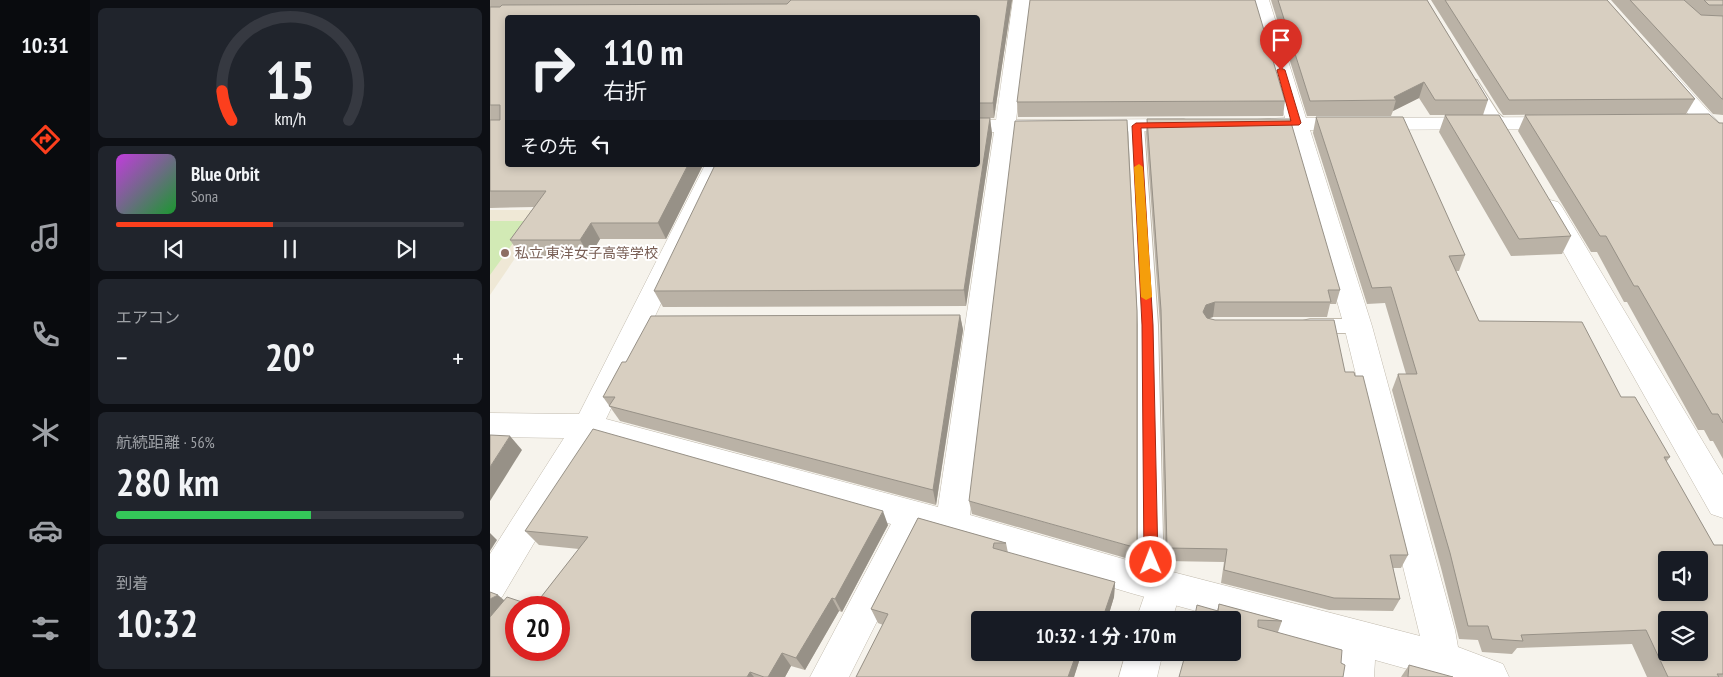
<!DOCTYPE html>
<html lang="ja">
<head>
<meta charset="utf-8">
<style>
	:root { --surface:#171b24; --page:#20242c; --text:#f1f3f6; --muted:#9ea1a6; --line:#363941; --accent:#fc3f1d }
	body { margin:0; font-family:"PT Sans Narrow","Noto Sans JP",sans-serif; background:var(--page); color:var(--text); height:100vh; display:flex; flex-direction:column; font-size:19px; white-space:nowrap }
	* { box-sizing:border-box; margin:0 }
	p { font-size:16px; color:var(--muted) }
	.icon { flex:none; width:28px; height:28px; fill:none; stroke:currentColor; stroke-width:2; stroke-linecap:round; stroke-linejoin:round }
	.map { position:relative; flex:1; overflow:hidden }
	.sheet { display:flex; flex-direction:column; gap:8px; padding:8px; background:#0d0f14; width:400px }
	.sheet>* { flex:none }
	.banner { position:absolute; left:15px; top:15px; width:475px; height:152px; border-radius:5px; box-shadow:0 2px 8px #0003; background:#171b24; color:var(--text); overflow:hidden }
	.tools { position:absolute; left:1168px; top:551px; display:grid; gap:10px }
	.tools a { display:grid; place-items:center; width:50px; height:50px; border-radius:5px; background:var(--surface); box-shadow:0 2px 8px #0003; font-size:25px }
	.speed { position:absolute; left:15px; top:596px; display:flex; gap:10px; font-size:25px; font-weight:700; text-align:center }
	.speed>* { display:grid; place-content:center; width:65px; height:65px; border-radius:50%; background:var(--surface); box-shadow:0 2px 8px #0003; line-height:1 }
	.speed .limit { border:8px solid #d22; background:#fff; color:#111 }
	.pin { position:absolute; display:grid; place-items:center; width:42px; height:42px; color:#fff; margin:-51px -21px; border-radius:50% 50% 50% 0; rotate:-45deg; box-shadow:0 0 5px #0007 }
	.pin .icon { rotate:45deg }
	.me { position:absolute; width:55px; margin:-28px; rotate:359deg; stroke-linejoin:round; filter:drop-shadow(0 0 4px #0008) }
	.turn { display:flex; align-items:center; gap:18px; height:105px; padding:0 15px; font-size:22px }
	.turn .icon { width:65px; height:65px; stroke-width:2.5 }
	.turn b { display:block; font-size:35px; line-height:42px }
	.then { display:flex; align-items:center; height:48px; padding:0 15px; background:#0003; gap:10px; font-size:19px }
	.big { font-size:38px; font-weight:700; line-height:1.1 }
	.sheet .widget { flex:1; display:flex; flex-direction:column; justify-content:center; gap:8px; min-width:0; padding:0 18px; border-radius:8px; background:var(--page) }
	.sheet .dial { align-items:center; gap:0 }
	.dial svg { height:130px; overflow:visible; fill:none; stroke:var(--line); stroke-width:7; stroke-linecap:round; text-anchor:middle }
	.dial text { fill:var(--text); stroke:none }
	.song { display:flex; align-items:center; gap:15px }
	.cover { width:60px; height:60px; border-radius:8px; background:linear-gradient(135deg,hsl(290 70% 55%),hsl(130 70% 35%)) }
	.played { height:5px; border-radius:2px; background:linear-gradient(90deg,var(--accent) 45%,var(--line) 45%) }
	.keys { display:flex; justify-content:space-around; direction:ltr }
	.heat { display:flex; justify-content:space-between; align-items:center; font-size:28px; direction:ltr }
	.charge { height:8px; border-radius:4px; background:linear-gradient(90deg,#34c759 56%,var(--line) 0) }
	.trip { position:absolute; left:481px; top:611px; width:270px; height:50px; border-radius:5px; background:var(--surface); box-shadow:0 2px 8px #0003; font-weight:700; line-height:50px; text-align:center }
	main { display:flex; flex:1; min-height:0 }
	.tabs { display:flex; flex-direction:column; width:90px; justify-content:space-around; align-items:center; background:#090b0e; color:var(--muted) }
	.tabs .icon { width:35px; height:35px }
	.tabs .selected { color:var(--accent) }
	.tabs b { font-size:22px; color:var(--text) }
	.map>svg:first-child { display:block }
	.education { fill:#efe8d6 }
	.green { fill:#d2eab5 }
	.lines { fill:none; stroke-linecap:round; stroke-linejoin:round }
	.service-casing { stroke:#c2bbae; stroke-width:2 }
	.minor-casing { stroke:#c2bbae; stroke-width:1 }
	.tertiary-casing { stroke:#c2bbae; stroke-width:1 }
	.service { fill:#fff; fill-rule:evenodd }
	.minor { fill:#fff; fill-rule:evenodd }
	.tertiary { fill:#fff; fill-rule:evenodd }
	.wall { fill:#bab2a6 }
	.shaded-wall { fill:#979187 }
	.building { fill:#d8cfc1; stroke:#979187; fill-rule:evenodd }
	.route { fill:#fc3f1d; stroke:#a42913 }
	.slow { fill:#f59e0b }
	.education-dot { fill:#8d6e63; stroke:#fff; stroke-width:2 }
	.labels { text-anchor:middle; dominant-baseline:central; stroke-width:4; stroke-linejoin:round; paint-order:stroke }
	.education-label { font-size:14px; fill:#785e54; stroke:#fff; text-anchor:start }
</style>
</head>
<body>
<main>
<nav class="tabs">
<b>10:31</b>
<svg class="icon selected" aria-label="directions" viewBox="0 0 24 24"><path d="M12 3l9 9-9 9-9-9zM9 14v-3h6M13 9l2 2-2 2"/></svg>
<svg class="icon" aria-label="music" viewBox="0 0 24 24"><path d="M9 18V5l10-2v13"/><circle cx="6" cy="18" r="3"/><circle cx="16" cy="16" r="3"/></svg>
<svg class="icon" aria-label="phone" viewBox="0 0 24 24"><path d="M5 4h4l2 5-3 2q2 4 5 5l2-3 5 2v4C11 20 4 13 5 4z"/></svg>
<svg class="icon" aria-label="climate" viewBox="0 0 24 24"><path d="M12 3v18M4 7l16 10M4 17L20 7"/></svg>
<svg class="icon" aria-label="car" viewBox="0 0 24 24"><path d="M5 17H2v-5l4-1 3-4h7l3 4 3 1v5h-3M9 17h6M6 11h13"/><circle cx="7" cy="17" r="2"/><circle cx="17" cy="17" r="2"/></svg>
<svg class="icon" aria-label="filters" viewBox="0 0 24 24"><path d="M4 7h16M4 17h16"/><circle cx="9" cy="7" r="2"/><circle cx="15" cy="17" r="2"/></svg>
</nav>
<section class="sheet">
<div class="widget dial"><svg viewBox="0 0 100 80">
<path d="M14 69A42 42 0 1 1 86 69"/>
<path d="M14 69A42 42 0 0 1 8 51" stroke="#fc3f1d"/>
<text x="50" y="56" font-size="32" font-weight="700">15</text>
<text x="50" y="72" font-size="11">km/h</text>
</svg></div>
<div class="widget">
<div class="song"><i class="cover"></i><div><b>Blue Orbit</b><p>Sona</p></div></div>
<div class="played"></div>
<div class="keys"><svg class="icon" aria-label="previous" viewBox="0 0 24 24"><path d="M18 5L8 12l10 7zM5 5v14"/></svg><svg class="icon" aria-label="pause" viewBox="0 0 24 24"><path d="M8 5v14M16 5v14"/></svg><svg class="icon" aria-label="next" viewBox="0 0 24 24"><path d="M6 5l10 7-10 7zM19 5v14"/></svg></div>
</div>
<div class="widget"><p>エアコン</p>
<div class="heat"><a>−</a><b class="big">20°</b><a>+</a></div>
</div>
<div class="widget"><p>航続距離 · 56%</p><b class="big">280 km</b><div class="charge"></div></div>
<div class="widget"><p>到着</p><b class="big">10:32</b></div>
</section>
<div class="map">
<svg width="1233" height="677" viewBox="0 0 1233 677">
	<rect width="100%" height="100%" fill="#f6f3ec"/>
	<polygon class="education" points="0,210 58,210 0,295"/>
	<polygon class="green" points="0,221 39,221 0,275"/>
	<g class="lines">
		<defs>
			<g id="service">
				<path d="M982 79 987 80 1008 113 1019 123 1016 126C996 131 983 97 975 83L977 80Z"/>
				<polygon points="646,121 651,123 654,126 668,325 674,582 670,590 661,594 652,590 648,582 648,325 638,126 641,123"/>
				<polygon points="820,319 868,319 875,321 878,326 875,331 868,333 820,333 813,331 810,326 813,321"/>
			</g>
			<g id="minor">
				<polygon points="523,0 541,0 526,120 694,119 701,121 705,125 701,129 694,131 525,132 480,515 644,562 930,636 854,326 799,130 765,130 758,128 755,124 758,120 795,118 761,0 779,0 816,118 1069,117 1076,119 1079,123 1076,127 1069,129 820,130 882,326 965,630 968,647 1013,664 1019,677 946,677 885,660 884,677 846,677 849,650 644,594 462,540 432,532 359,677 320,677 401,524 105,440 12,597 0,601 0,554 74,438 0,437 0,413 89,414 215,165 237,165 116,419 448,507 504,132 488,132 488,120 506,120"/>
				<polygon points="1176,70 1183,72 1233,127 1233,146 1225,145 1169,80 1166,76 1169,72"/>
				<polygon points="1060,200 1068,202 1072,207 1233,475 1233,518 1221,514 1048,207 1052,202"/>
			</g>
			<g id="tertiary">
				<polygon points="670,583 683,588 688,600 682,620 646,620 657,588"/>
				<polygon points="636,652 673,652 667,677 629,677"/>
			</g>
		</defs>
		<use href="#service" class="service-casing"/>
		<use href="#minor" class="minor-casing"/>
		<use href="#tertiary" class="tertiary-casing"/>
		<use href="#service" class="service"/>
		<use href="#minor" class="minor"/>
		<use href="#tertiary" class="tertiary"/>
	</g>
	<g class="wall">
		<polygon points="0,0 522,0 504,118 494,118 500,118 502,134 476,306 173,307 164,291 488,165 488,18 18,165 213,165 176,239 110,239 100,256 31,256 20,240 44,207 0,208"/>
		<polygon points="781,0 937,0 998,100 993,115 1081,236 1072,254 1021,256 949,132 955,115 940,115 929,98 903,111 901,116 817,116"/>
		<polygon points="941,0 1117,0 1205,99 1196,114 1013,115"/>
		<polygon points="1121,0 1233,0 1233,115 1223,114"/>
		<polygon points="795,101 793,116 528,117 527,102"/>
		<polygon points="1035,115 1233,123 1233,459 1223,441 1220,441 1214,430 1208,430 1137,302 1134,302 1107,252 1101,252 1028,131"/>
		<polygon points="826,117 975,255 969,271 966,271 989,321 1131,397 1180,457 1176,462 1224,545 1233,545 1233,677 1157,677 1142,644 1027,648 1022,654 992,652 988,640 969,639 951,568 902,390 908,374 916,374 895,303 877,304 823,133"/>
		<polygon points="657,119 850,290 846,304 840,304 837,317 723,317 719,318 855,372 918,555 911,568 903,568 910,599 903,611 839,610 731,583 734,562 675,561 670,325 656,133"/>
		<polygon points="470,315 473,330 446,505 130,421 113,397 136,362"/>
		<polygon points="479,501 647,548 646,561 482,514"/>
		<polygon points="428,518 516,543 518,553 625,582 624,597 617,620 490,620 490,652 607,652 605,659 591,655 584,677 366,677 393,625 388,623 381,609"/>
		<polygon points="398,525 352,612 349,611 315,670 301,666 295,677 0,677 14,601 44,606 89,549 49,545 35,531"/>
		<polygon points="729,604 792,621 788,632 851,663 727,611"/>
		<polygon points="919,665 918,677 911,677"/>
	</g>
	<g class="shaded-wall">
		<polygon points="518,0 522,0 504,118 503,103"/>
		<polygon points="934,82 929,98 903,111 906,100 904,97"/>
		<polygon points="500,118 502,134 476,306 474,290"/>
		<polygon points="198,165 213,165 176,239 168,223"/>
		<polygon points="101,223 110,239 100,256 90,240"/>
		<polygon points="725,302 723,317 714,320 713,312 716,305"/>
		<polygon points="470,315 473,330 446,505 443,490"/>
		<polygon points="20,436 32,450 0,501 0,467"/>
		<polygon points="393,511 398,525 352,612 345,599"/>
		<polygon points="0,533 7,540 0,551"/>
		<polygon points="625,582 624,597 617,620 612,620"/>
		<polygon points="8,595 22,607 0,619 0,599"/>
		<polygon points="342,598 349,611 315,670 306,658"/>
		<polygon points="587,652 591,652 591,655 584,677 578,677"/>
		<polygon points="292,653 301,666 295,677 278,677"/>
		<polygon points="260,672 264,677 257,677"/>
	</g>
	<g class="building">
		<polygon points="301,0 518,0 503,103 488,103 488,18 18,18 18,165 198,165 168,223 101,223 90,240 20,240 56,191 0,191 0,120 10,120 10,105 0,105 0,7 10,7 12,5 297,4"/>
		<polygon points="540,0 765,0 795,101 527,102"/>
		<polygon points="788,0 937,0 998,100 945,100 934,82 904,97 906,100 820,101"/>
		<polygon points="955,0 1117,0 1205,99 1019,100"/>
		<polygon points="1140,0 1194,0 1211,15 1233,16 1233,99 1232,99"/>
		<polygon points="1214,0 1233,0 1233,5 1219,5"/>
		<polygon points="1219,114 1229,123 1233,123 1233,423 1228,414 1222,414 1148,286 1144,286 1116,236 1110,236 1035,115"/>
		<polygon points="955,115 1009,115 1081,236 1029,239"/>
		<path d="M826 117H913L975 255 959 256 989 321 1092 322 1131 397H1145L1180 457H1174L1224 545H1233V674H1227L1229 677H1178L1156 630 1031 635 1033 641 1002 639 998 626H978L960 553 908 374H927L901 287 882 288ZM1176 560H1209V592H1176ZM1176 620H1209V652H1176Z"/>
		<polygon points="488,118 500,118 474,290 164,291 225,165 488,165"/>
		<polygon points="657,119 800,119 850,290 838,290 841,302 725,302 716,305 713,312 717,318 725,320 844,320 855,372 864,372 865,376 873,376 918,555 900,555 910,599 844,598 734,570 737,549 677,548 671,310"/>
		<polygon points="637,120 647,311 647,548 479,501 525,121"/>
		<polygon points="470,315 443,490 119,406 125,397 113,397 132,362 136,362 161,316"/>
		<path d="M103 429 393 511 345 599 342 598 306 658 292 653 278 677H274L260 672 257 677H0V617L17 597 44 606 98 537 35 531ZM26 608H69V650H26Z"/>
		<polygon points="0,435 20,436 0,467"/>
		<polygon points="428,518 516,543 504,543 503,548 625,582 612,620 490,620 490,652 587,652 578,677 366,677 398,614 381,609"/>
		<polygon points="0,592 8,595 0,599"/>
		<polygon points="729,604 792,621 768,620 768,627 852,650 851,663 855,665 853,677 689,677 696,652 742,652 742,620 704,620 707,605 728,611"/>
		<polygon points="919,665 963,677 918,677"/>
	</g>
	<polygon class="route" points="791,68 795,70 811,123 809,125 651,128 663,325 668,562 666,566 661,568 656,566 654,562 652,325 642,126 646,123 801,121 787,70"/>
	<polygon class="slow" points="649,164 653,167 662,297 656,300 651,297 644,167"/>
	<circle class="education-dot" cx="15" cy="253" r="5"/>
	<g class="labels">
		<g class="education-label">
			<text x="25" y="253">私立 東洋女子高等学校</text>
		</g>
	</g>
</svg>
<div class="tools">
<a><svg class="icon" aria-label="sound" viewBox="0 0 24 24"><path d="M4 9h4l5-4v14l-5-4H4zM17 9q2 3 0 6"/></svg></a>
<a><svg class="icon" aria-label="layers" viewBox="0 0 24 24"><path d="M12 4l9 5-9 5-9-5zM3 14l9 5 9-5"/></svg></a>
</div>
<div class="speed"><div class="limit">20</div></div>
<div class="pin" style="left:791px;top:70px;background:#d93025"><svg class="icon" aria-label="arrive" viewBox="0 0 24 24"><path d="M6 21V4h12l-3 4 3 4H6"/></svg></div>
<svg class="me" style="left:661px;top:562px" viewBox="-20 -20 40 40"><circle r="17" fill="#fc3f1d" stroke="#fff" stroke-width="3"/><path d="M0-11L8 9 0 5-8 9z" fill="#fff"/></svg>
<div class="trip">10:32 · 1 分 · 170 m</div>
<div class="banner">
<div class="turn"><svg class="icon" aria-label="right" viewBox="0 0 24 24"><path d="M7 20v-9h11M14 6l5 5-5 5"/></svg><div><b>110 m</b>右折</div></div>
<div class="then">その先<svg class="icon" aria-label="left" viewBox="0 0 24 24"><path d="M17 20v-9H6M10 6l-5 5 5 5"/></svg></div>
</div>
</div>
</main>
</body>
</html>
